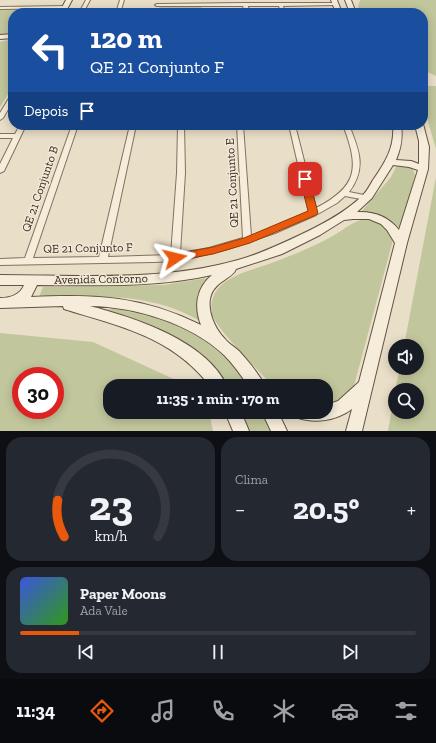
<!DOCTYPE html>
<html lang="pt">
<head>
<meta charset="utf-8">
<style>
	:root { --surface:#171b24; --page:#242831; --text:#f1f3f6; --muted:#9ea1a6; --line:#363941; --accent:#ea580c }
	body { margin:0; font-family:"Zilla Slab",serif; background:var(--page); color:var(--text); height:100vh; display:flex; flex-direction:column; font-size:15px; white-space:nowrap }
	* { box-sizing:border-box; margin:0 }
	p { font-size:13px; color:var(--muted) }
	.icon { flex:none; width:22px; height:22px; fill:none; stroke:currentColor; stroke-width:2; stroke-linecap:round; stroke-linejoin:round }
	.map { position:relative; height:431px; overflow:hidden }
	.panel { display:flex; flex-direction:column; gap:6px; padding:6px; background:#0d0f14; flex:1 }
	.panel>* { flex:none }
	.banner { position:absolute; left:8px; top:8px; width:420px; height:122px; border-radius:16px; box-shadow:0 2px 10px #0003; background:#1a4fa0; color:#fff; overflow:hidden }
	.controls { position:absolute; left:388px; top:339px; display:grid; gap:8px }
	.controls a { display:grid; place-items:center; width:36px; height:36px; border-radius:50%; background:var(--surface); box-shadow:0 2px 10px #0003; font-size:20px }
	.speed { position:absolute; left:12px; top:367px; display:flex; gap:8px; font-size:20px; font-weight:700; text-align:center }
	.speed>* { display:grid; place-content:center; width:52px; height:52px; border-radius:50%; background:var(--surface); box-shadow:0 2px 10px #0003; line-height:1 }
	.speed .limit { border:6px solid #d22; background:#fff; color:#111 }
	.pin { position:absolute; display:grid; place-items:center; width:34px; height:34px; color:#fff; margin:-17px; border-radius:8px; box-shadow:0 2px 6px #0006 }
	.me { position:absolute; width:44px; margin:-22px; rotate:80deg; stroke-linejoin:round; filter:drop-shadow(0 0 3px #0008) }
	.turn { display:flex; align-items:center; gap:14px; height:84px; padding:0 16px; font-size:18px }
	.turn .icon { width:52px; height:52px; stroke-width:2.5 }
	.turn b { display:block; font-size:28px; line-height:34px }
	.then { display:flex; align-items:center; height:38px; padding:0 16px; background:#0003; gap:8px; font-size:15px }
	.big { font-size:30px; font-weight:800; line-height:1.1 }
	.panel .tile { flex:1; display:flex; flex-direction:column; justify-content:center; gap:6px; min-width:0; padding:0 14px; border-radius:16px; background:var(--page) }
	.panel .dial { align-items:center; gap:0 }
	.dial svg { height:104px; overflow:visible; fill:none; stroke:var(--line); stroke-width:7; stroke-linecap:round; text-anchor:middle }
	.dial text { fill:var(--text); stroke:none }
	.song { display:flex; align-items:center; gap:12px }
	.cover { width:48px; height:48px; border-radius:6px; background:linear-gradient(135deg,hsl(230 70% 55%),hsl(110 70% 35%)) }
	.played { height:4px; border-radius:2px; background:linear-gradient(90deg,var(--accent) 15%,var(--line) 15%) }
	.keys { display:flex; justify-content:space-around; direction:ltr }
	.heat { display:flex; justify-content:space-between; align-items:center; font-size:22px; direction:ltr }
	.panel .tiles { flex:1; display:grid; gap:6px; grid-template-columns:1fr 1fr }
	.tile:last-child { grid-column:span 2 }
	.trip { position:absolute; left:103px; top:379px; width:230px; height:40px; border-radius:16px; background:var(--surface); box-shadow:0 2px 10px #0003; font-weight:800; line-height:40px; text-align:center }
	.menu { display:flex; height:64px; justify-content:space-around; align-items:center; background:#090b0e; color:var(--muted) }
	.menu .icon { width:28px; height:28px }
	.menu .current { color:var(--accent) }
	.menu b { font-size:18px; color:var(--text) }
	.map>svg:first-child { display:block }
	.green { fill:#c2c69c; fill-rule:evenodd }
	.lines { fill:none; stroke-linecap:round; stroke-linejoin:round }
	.street-casing { stroke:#83715f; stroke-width:2 }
	.secondary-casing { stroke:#655242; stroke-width:2 }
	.street { fill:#f5ecda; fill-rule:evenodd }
	.secondary { fill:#f5ecda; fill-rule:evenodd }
	.route { fill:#ea580c; stroke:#983908 }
	.labels { text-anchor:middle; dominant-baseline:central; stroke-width:3; stroke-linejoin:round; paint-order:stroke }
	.street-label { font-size:12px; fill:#352a21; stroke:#f2e9d6 }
</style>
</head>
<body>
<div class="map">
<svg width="436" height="431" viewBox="0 0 436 431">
	<rect width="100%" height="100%" fill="#e9dec7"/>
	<g class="green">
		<polygon points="360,0 436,0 436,76 423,70 423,13 363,13 358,7"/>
		<polygon points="160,6 202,6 201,13 158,13"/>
		<polygon points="60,8 63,9 60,13 13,13 13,37 0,37 0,9"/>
		<polygon points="13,39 13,86 0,107 0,42"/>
		<polygon points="423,86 436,86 436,149 427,118 423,110"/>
		<path d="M397 165 412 167 415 175 401 229C387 217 379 215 361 212L391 177Z"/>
		<polygon points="436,177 436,431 388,431 395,392 395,412 417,412 417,390 395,390 400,368 417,368 417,346 404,346"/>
		<path d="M364 219 381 222 392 233 393 240 354 386 348 396 326 409V386H273C260 372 216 329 212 314 209 300 216 287 228 280 244 270 264 267 282 259 298 253 314 246 329 238 341 232 351 222 364 219Z"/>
		<path d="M213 277 200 321C148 291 97 297 39 297L43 287 164 285Z"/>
		<path d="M114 309C157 315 202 331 231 364 237 371 243 379 248 386H229C224 380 219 372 214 366 180 332 139 322 95 310Z"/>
		<path d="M0 333 93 342 189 386H110V412H209L213 431H0ZM21 376H55V410H21Z"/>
		<polygon points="243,412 264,412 273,431 248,431"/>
	</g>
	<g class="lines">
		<defs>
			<g id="street">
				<polygon points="86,0 90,0 83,13 79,13"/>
				<polygon points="120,0 124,0 120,13 116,13"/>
				<polygon points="243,3 335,3 337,4 335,5 283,6 285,13 281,13 279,6 248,6 249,13 245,13 243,6 157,6 155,5 157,4"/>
				<polygon points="67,6 67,8 65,8 0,9 0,7"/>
				<polygon points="13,94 13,101 3,118 0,120 0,113 11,95"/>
				<polygon points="20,125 26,125 4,171 0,173 0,164 13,138 0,138 0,134 15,134"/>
				<path d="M72 125H78L33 258 99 257 130 125H136L108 257 171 255 177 173 178 125H184L185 173 180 253 209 248 243 238 237 125H243L251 236 309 212 289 125H295L316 208C359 186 359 167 343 125H349C359 150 367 168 349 192L369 196 370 198 366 200 345 196 337 203 316 215 275 233 228 249 192 258 175 261 154 262 0 265V259L25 258Z"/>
			</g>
			<g id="secondary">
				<polygon points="66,0 72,0 65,13 59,13"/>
				<polygon points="331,0 337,0 342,13 336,13"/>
				<polygon points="345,0 351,0 356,13 350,13"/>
				<polygon points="13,34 13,38 0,39 0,35"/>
				<path d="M423 124 429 147 428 169 407 243 362 431H346L352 409C336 421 314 424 296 417L294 412H326V405L338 401 359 382 395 243 387 230 381 224 369 219H353L344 220 320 235 282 254 236 269C233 278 216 281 211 295 206 310 215 329 225 339 229 344 235 347 239 351 248 361 259 374 265 386H248C241 375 233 364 224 355 190 323 135 307 90 306 135 318 205 340 227 386H210C171 336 121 327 64 309L63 306 0 308V298C10 298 20 295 24 285H0V275C78 275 161 282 238 260 260 254 281 244 302 234 323 224 346 212 363 195 367 191 370 185 373 180 385 163 395 147 393 125H401C403 138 401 148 396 160L411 161 419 164V141L415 125ZM393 165 409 167 418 170 399 230C389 217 374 211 357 212L372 198ZM212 275C196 288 194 307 201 325 143 296 95 294 31 297L37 285C95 285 155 288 212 275Z"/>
				<polygon points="225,412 241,412 249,431 233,431"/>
				<polygon points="262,412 278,412 287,431 271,431"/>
			</g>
		</defs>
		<use href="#street" class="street-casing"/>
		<use href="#secondary" class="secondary-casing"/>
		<use href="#street" class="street"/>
		<use href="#secondary" class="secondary"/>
	</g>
	<polygon class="route" points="305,176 309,179 318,213 316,215 250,243 213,254 175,261 171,260 170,258 171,255 213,247 244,238 308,211 300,179"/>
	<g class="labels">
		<g class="street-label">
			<text transform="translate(232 183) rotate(-93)">QE 21 Conjunto E</text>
			<text transform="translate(40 189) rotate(-71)">QE 21 Conjunto B</text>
			<text transform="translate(88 248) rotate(-1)">QE 21 Conjunto F</text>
			<text transform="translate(101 279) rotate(-1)">Avenida Contorno</text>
		</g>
	</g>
</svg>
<div class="controls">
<a><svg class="icon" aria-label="sound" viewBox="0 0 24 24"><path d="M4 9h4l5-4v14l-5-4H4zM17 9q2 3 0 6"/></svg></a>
<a><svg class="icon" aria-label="search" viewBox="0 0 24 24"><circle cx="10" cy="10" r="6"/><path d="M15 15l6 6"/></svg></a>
</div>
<div class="speed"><div class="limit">30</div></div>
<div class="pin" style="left:305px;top:179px;background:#d93025"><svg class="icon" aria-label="arrive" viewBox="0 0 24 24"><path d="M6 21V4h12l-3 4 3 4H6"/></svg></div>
<svg class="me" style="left:175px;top:258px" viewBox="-20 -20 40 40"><path d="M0-17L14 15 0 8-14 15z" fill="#ea580c" stroke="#fff" stroke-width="4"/></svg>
<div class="trip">11:35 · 1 min · 170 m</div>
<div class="banner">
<div class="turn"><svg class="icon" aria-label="left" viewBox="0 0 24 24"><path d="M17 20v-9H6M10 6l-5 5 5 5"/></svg><div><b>120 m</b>QE 21 Conjunto F</div></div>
<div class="then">Depois<svg class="icon" aria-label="arrive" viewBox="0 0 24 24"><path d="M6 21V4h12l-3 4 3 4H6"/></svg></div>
</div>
</div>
<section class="panel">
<div class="tiles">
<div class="tile dial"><svg viewBox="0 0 100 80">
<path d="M14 69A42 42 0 1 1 86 69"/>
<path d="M14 69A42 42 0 0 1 9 41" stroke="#ea580c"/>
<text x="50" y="56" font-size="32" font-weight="700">23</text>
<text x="50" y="72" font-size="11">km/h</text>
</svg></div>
<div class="tile"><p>Clima</p>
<div class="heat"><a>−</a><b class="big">20.5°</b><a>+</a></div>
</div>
<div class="tile">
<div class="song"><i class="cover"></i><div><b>Paper Moons</b><p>Ada Vale</p></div></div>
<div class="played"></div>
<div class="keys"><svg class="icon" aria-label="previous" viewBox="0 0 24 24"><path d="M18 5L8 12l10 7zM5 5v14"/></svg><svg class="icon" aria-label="pause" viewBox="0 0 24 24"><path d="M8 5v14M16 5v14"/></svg><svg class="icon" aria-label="next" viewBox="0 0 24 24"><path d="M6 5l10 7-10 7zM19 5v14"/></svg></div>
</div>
</div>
</section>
<nav class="menu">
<b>11:34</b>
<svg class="icon current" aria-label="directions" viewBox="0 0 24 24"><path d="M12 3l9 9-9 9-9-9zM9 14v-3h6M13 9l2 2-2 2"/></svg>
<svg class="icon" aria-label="music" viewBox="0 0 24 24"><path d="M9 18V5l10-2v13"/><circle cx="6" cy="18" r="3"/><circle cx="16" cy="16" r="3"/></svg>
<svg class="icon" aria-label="phone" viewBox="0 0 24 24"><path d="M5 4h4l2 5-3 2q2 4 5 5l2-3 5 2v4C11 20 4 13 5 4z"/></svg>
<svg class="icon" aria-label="climate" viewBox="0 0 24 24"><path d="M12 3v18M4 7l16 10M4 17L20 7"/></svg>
<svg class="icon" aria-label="car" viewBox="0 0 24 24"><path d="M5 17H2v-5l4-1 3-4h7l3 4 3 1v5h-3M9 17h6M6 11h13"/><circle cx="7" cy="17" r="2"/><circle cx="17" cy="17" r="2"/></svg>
<svg class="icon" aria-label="filters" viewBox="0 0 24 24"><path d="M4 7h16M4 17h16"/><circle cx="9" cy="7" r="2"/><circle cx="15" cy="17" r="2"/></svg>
</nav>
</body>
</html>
